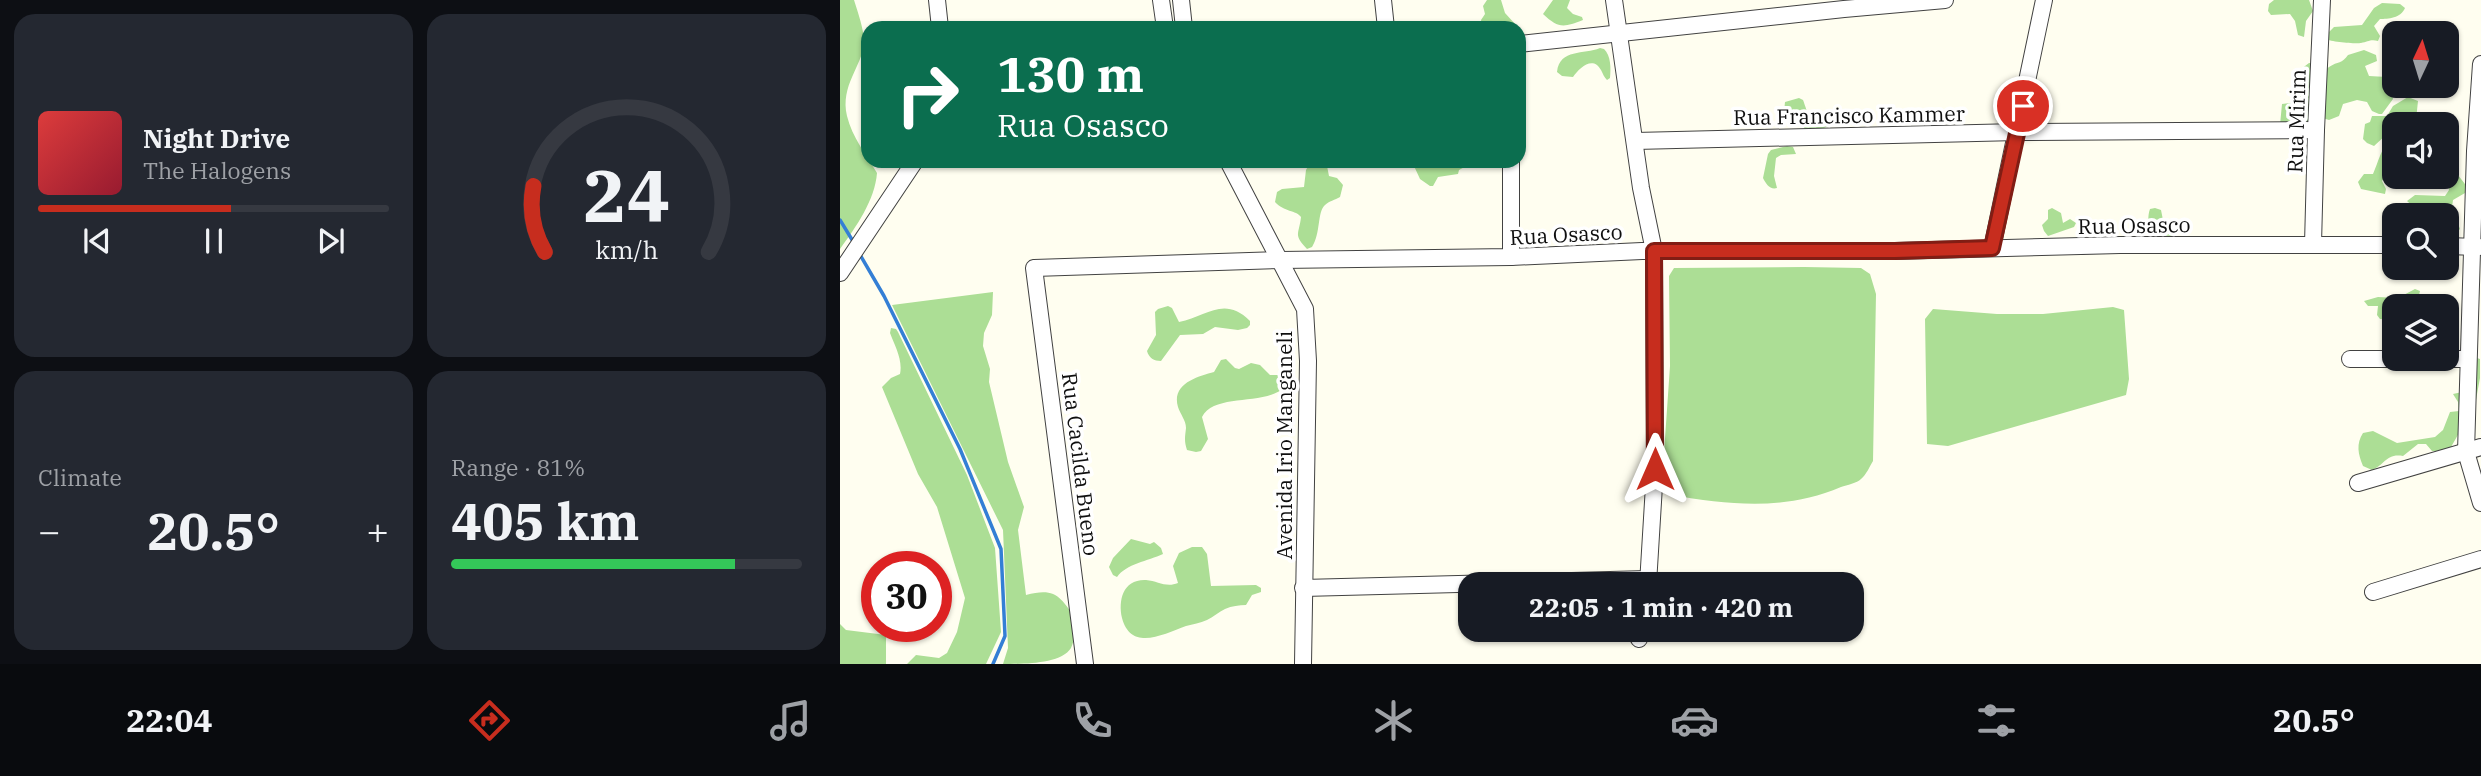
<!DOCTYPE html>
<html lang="en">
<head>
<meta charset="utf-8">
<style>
	:root { --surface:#171b24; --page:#242831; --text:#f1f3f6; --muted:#9ea1a6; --line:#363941; --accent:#c72d1e }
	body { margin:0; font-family:"IBM Plex Serif",serif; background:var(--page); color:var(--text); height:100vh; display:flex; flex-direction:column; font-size:26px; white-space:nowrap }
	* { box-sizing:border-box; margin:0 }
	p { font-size:23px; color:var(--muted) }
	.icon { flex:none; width:38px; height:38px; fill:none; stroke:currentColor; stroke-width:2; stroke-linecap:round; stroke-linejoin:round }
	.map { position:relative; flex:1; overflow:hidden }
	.details { display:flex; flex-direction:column; gap:14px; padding:14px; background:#0d0f14; width:840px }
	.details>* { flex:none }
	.hud { position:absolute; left:21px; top:21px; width:665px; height:147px; border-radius:21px; box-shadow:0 2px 5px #0004; background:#0b6e4f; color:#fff; overflow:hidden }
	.needle { width:46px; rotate:4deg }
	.controls { position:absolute; left:1542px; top:21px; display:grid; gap:14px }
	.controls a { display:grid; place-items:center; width:77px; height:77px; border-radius:14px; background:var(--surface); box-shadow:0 2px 5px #0004; font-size:35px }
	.speed { position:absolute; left:21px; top:551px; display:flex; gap:14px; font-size:35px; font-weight:700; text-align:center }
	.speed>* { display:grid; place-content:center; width:91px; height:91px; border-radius:50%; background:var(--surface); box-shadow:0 2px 5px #0004; line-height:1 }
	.speed .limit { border:10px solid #d22; background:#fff; color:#111 }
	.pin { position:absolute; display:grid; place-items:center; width:60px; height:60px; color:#fff; margin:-30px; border:4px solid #fff; border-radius:50%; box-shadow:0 2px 7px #0007 }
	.me { position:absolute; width:77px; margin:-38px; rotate:0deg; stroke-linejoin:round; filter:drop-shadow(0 0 5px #0008) }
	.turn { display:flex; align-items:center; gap:24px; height:147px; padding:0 21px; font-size:32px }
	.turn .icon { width:91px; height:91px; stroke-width:2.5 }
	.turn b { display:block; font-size:49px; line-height:60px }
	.big { font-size:52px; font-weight:800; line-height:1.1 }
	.details .tile { flex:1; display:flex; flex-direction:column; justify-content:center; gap:10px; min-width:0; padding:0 24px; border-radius:21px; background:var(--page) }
	.details .dial { align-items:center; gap:0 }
	.dial svg { height:182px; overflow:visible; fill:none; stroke:var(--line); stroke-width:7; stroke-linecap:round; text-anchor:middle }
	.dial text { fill:var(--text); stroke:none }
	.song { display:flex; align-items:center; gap:21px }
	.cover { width:84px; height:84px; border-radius:10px; background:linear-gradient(135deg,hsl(0 70% 55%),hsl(350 70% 35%)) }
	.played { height:7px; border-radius:4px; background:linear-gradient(90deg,var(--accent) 55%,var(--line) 55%) }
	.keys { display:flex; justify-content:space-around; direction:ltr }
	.heat { display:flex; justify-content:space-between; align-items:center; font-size:38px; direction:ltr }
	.charge { height:10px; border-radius:5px; background:linear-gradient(90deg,#34c759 81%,var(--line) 0) }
	.details .tiles { flex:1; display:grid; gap:14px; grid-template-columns:repeat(2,1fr) }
	.trip { position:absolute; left:618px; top:572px; width:406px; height:70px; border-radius:21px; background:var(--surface); box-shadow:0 2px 5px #0004; font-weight:800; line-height:70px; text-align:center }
	.tab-bar { display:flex; height:112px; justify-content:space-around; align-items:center; background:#090b0e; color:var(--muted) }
	.tab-bar .icon { width:49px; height:49px }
	.tab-bar .active { color:var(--accent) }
	.tab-bar b { font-size:32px; color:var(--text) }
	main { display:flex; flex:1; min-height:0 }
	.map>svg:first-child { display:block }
	.forest { fill:#acde95 }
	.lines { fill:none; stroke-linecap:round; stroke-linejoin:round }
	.stream { stroke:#347fd5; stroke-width:3.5 }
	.minor-casing { stroke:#424242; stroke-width:18 }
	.minor { stroke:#fff; stroke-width:16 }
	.route-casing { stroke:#811d14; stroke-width:18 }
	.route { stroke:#c72d1e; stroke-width:12 }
	.labels { text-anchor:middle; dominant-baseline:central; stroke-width:7; stroke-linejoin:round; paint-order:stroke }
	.street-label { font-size:21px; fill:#0f0f0f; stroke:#fff }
</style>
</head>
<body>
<main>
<section class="details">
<div class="tiles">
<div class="tile">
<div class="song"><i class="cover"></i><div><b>Night Drive</b><p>The Halogens</p></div></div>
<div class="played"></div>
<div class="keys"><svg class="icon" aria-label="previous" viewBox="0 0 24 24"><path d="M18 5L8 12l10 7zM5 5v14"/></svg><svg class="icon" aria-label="pause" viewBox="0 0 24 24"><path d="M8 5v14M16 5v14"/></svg><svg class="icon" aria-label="next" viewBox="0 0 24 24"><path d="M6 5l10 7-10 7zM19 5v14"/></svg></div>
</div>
<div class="tile dial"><svg viewBox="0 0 100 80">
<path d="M14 69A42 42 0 1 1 86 69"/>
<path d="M14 69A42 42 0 0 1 9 40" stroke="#c72d1e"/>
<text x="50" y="56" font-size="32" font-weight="700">24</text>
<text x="50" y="72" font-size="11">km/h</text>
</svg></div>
<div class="tile"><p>Climate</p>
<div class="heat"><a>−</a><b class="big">20.5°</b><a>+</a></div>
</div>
<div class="tile"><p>Range · 81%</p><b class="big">405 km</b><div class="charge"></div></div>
</div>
</section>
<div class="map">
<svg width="1641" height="664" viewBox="0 0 1641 664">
	<rect width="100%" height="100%" fill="#fffef0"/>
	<g class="forest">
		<path d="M0 0H14C18 13 24 29 24 43 22 67 0 85 7 116 12 137 27 156 37 173 35 200 16 227 0 249Z"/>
		<polygon points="647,0 661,0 665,13 675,24 675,28 642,26 641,20 645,14 643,6"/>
		<path d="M713 0H730L727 8 733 14 742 17 743 20C723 28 718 28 703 14Z"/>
		<polygon points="1434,0 1469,0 1473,11 1466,21 1464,37 1458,35 1455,21 1450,14 1431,15 1428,11 1429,4"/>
		<path d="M1542 3 1560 4 1565 8C1561 18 1548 19 1540 19L1534 26 1540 36 1538 41C1530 39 1528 42 1521 43 1516 44 1491 42 1486 39L1488 33 1494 27 1522 25 1534 8Z"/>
		<path d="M760 48 764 49C771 56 771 68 770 78L767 80C764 77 763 74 761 70 753 55 739 68 733 77L722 76 717 72C720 48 744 55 760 48Z"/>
		<path d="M1524 50 1536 55 1537 61 1525 66 1529 76 1547 77 1553 99 1542 114H1539L1532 111 1527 102 1517 100 1503 104 1499 116 1489 120 1479 117C1480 103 1477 75 1489 67 1498 61 1502 64 1508 55Z"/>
		<polygon points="1469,63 1475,63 1470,124 1440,125 1442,104 1457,102 1457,72"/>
		<polygon points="1568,97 1578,101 1576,120 1570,124 1554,124 1554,133 1547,134 1534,146 1527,143 1523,139 1525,124 1530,122 1532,116 1547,116 1553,106"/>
		<path d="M959 98 963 100C967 110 967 118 980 120L986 114 994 117 996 122 976 132 965 130 960 118 947 115 944 112 945 102Z"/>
		<path d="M1552 137H1554V159L1549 162 1547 175 1542 181 1546 189 1545 194 1521 189 1518 182 1524 174H1533C1538 163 1542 145 1552 137Z"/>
		<path d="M947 146 953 147 956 154 941 155 936 158 934 176 937 188C930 190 926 184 923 178L928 154 931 150Z"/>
		<path d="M471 161H486L489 176 497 178 503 185 500 197C495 200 489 201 485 205 477 212 481 233 472 247L467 249C453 234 459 235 461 217 456 210 444 212 435 202L437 192 442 189 464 187 466 170Z"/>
		<polygon points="577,161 630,161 630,164 619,170 618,174 598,177 593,186 590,186 580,179 574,166"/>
		<polygon points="1610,169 1618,175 1628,188 1625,193 1613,200 1612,207 1620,229 1615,234 1607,232 1606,215 1598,215 1596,211 1578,211 1567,201 1575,195 1605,196 1609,190 1607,178"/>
		<polygon points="1212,208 1221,213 1223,223 1230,219 1236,223 1234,227 1208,236 1204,231 1202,225 1208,219 1208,210"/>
		<path d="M1315 208 1321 210 1324 225 1333 226 1334 230 1332 236 1306 234 1305 229C1310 224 1307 216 1310 209Z"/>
		<path d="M964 267 1021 268 1030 274 1036 294 1033 461C1030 466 1026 475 1021 479 1017 483 1007 485 1001 487 944 511 891 505 831 495L822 482 830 366 829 276 834 268Z"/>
		<polygon points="1575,289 1580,291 1579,295 1570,298 1563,306 1554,306 1554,320 1540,319 1537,315 1538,306 1528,306 1524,301 1538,297 1558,298"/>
		<path d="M153 292 152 315 144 333 143 346 150 369 149 382 168 462 184 507 178 530 186 595C216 587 220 597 237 620 235 628 235 640 231 648 221 664 184 664 163 664L168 648 163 530 52 305Z"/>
		<path d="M328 306 332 308 339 322C366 317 384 295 410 321V325L407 328 398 330 375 327 363 334 340 335 321 361C314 361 309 358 307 351L316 335 315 312 318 309Z"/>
		<polygon points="1273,307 1284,310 1289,379 1286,395 1108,446 1087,444 1085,319 1093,309 1157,314 1203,314"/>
		<path d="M51 328 56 329 58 332 127 475 155 548 161 632 146 664H67L76 655 99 658 107 653 117 632 125 598 97 507 78 474 42 387 51 378 60 374C63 360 55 346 50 333Z"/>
		<path d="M1631 356 1640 359V378L1635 405 1611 447 1602 451H1592L1586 444H1578L1563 456C1546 453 1545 465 1532 470L1523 466C1518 454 1516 444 1523 433L1533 431 1557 443 1595 437 1603 430 1610 412 1619 411 1618 402 1613 394 1622 392Z"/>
		<path d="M386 359 395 368 399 369 411 363 420 365 430 375H439L445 382 446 386C426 407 375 392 362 417L368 439 361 451 356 452 347 450C344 441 345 437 346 428 346 420 340 414 338 407 331 384 358 376 374 372L381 360Z"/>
		<path d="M291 539 310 544 314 542 321 548 323 554C308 561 286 564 277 577L273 575 269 567 273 558Z"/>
		<path d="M352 547H362L367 554 371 586 416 585 421 588V592L412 595 406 605C399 605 392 606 385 609 379 612 373 617 367 620 360 623 353 624 346 626 324 634 291 652 282 618 278 600 283 579 306 580 318 581 326 588 338 583L333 566 339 553Z"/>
		<polygon points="0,624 6,630 46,635 46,664 0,664"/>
	</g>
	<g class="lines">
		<g class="stream">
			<polyline points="0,220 14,243"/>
			<polyline points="19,253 44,296 120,449 161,549 165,636 153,664"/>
		</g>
		<defs>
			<g id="minor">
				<polyline points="97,0 100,28"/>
				<polyline points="321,0 325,28"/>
				<polyline points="341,0 344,28"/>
				<polyline points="543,0 546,28"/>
				<polyline points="774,0 801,188 814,251 815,469 808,584"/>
				<polyline points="679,44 1004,9 1105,0"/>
				<polyline points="1641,64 1635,151 1626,452 1641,503"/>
				<polyline points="795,141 1178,132 1476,130"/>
				<polyline points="388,161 465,309 468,361 463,664"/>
				<polyline points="671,161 671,257"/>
				<polyline points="1473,244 1476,130 1482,0"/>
				<polyline points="1606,246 1639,247"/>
				<polyline points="1152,248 1204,0"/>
				<polyline points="0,273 75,161"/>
				<polyline points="1510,359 1628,359"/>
				<polyline points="1518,483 1641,447"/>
				<polyline points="463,588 808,579"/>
				<polyline points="1533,592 1641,559"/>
				<polyline points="799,639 800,630"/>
				<polyline points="245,664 194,268 441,260 671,257 802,251 1055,251 1280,245 1554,245"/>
			</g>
		</defs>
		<use href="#minor" class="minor-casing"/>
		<use href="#minor" class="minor"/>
	</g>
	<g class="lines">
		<defs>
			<polyline id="route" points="815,469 814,251 1055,251 1152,248 1183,106"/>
		</defs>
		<use href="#route" class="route-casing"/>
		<use href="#route" class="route"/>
	</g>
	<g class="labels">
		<g class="street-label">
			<text transform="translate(1009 115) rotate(-1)">Rua Francisco Kammer</text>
			<text transform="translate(1456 121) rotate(-88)">Rua Mirim</text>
			<text transform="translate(1294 225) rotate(-1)">Rua Osasco</text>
			<text transform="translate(726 234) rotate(-3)">Rua Osasco</text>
			<text transform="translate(444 445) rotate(-90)">Avenida Irio Manganeli</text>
			<text transform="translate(241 464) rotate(83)">Rua Cacilda Bueno</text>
		</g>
	</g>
</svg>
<div class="controls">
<a><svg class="needle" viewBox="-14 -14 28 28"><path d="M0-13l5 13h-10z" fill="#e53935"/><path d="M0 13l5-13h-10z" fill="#9ea1a6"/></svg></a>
<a><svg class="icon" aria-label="sound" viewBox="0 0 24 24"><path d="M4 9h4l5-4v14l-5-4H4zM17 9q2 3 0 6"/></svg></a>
<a><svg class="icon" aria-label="search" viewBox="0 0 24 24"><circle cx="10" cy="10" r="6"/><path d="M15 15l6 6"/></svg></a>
<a><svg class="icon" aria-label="layers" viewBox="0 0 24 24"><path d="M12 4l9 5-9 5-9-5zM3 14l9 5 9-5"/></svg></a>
</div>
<div class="speed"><div class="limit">30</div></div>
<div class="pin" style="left:1183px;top:106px;background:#d93025"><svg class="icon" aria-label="arrive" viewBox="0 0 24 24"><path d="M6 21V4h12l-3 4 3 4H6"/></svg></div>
<svg class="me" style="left:815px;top:469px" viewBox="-20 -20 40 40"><path d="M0-17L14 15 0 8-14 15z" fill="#c72d1e" stroke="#fff" stroke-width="4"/></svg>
<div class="trip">22:05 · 1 min · 420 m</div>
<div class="hud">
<div class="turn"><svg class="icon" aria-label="right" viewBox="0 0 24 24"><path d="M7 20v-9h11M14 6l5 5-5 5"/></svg><div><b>130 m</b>Rua Osasco</div></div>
</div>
</div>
</main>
<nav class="tab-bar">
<b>22:04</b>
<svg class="icon active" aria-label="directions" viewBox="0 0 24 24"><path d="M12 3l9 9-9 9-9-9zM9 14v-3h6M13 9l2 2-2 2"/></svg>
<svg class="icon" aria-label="music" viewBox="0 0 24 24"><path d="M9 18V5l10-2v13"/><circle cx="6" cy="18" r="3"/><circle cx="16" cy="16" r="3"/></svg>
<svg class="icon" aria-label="phone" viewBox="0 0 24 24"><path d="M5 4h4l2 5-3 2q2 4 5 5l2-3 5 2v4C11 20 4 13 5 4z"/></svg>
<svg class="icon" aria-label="climate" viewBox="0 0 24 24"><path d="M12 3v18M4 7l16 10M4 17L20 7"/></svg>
<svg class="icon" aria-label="car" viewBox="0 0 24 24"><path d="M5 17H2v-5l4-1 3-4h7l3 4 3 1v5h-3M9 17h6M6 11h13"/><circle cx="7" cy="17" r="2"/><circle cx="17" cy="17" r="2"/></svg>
<svg class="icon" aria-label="filters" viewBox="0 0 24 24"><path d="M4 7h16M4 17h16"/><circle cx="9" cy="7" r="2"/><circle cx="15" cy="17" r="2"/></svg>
<b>20.5°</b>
</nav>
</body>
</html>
